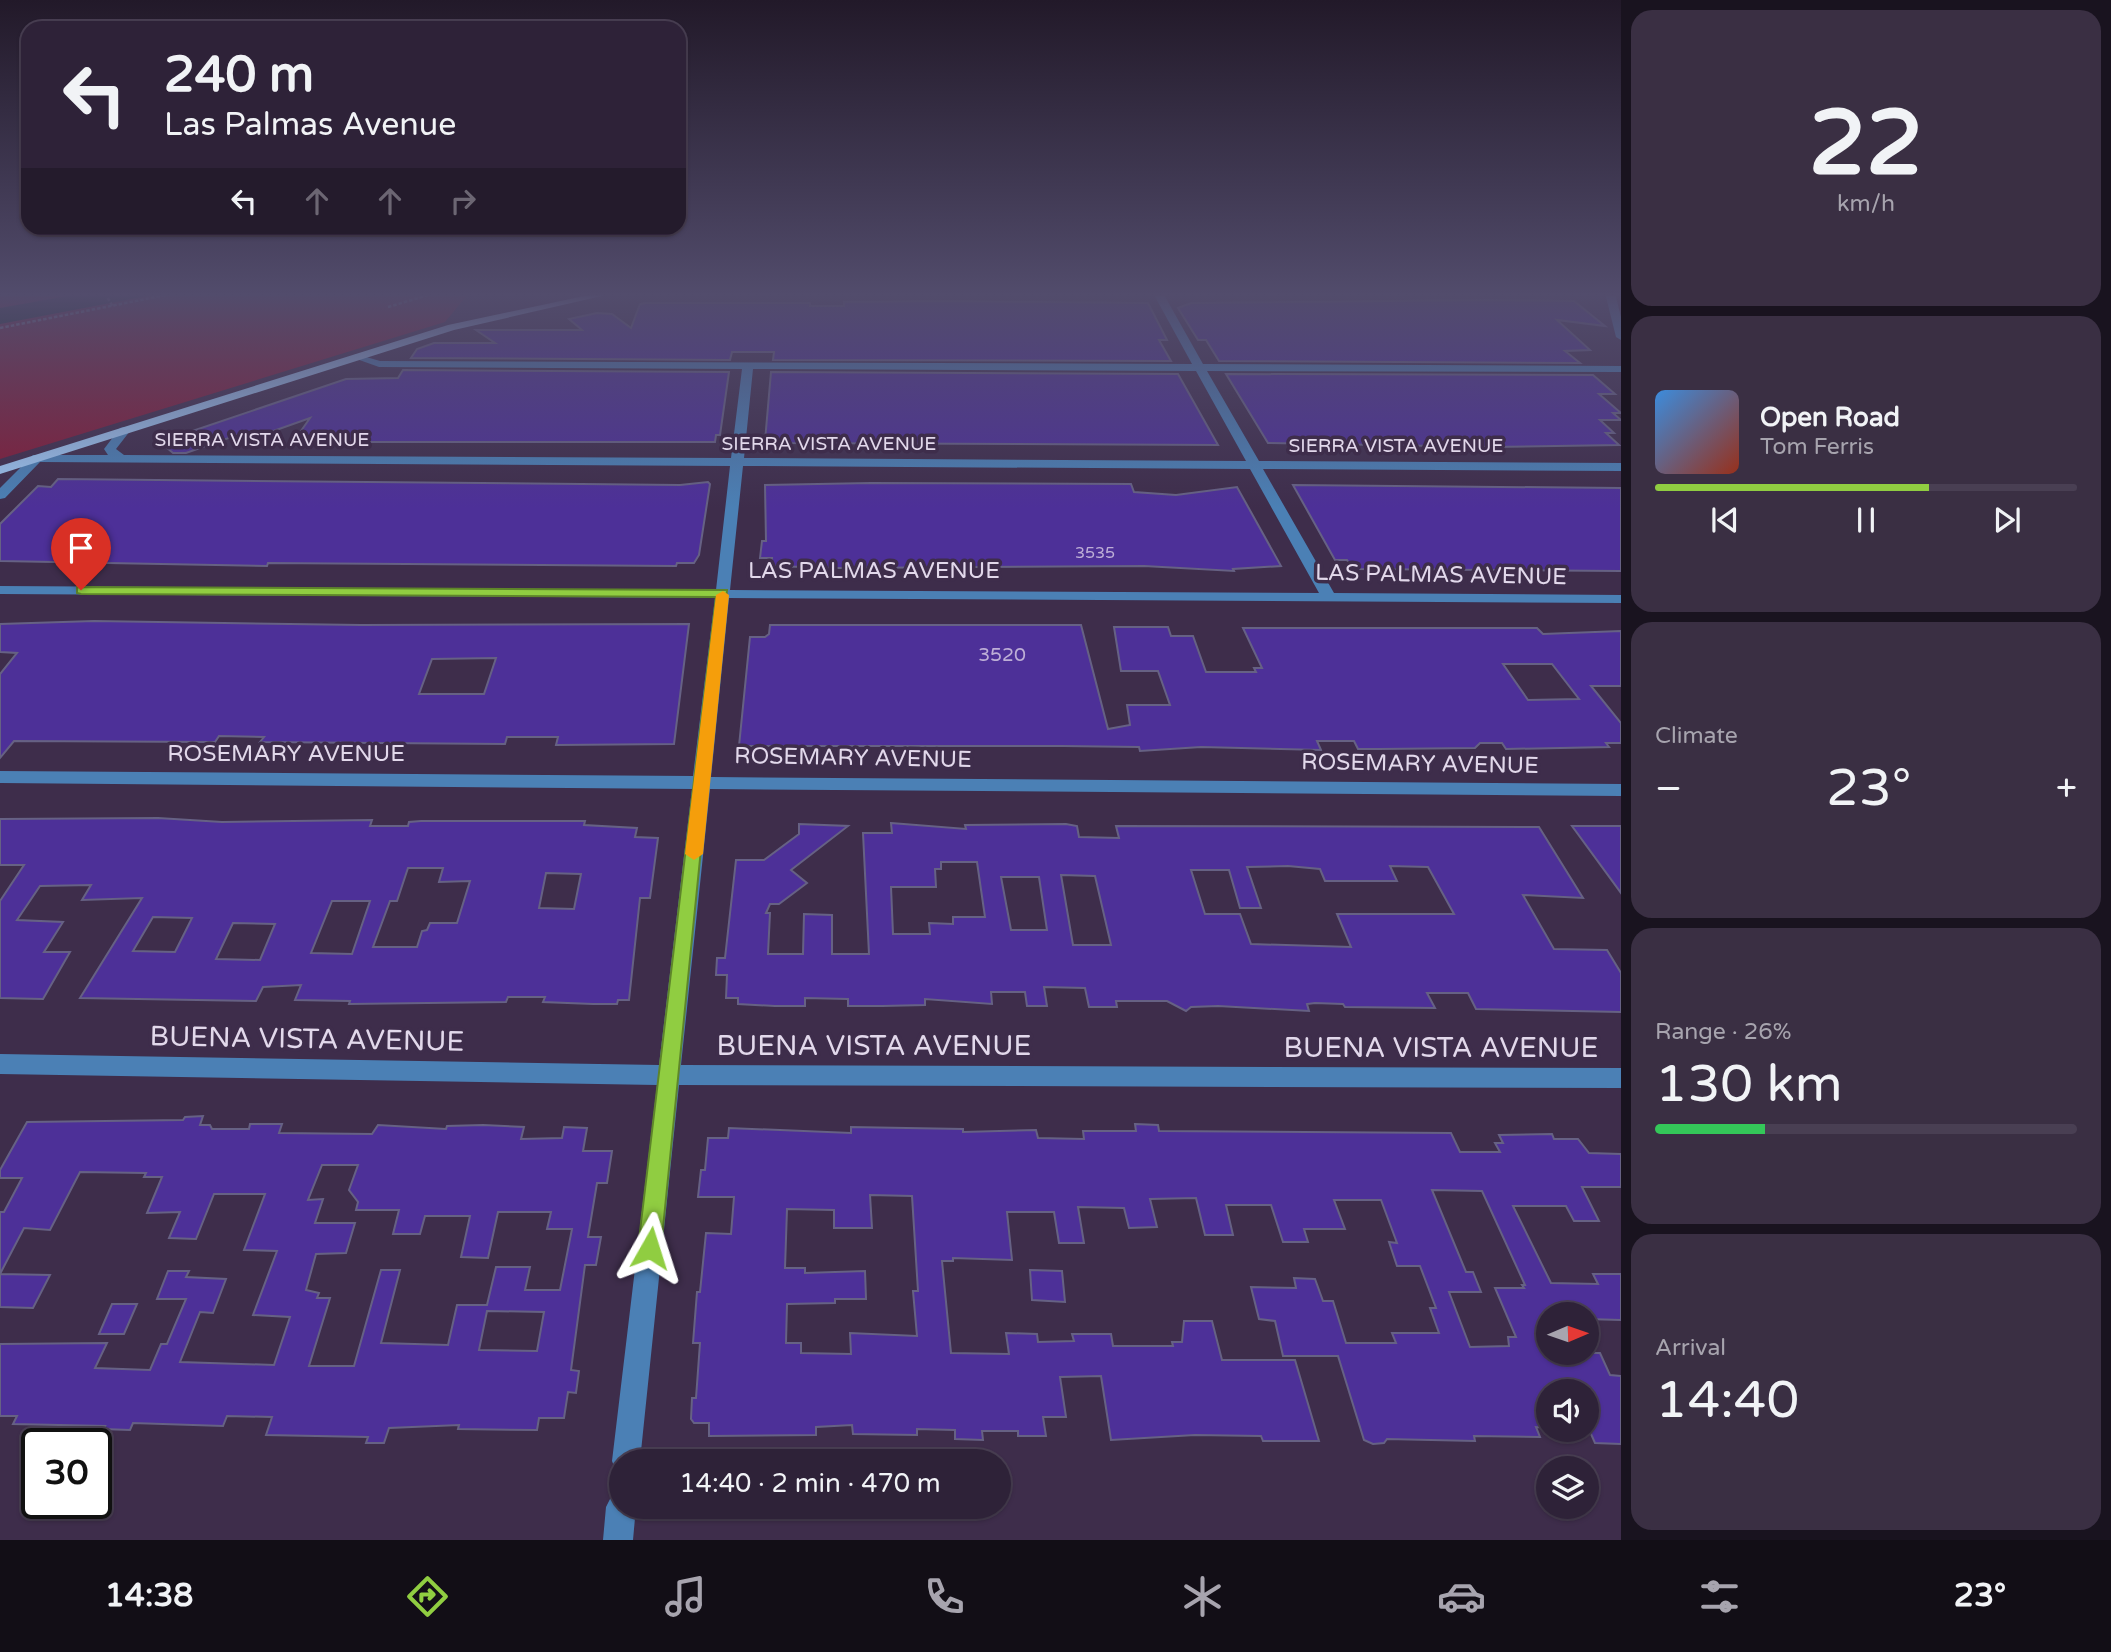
<!DOCTYPE html>
<html lang="en">
<head>
<meta charset="utf-8">
<style>
	:root { --surface:#2e2238; --page:#3a2f43; --text:#f1f3f6; --muted:#a7a4ae; --line:#493f53; --accent:#90cd41 }
	body { margin:0; font-family:"Varela Round",sans-serif; background:var(--page); color:var(--text); height:100vh; display:flex; flex-direction:column; font-size:26px; white-space:nowrap }
	* { box-sizing:border-box; margin:0 }
	p { font-size:23px; color:var(--muted) }
	.icon { flex:none; width:38px; height:38px; fill:none; stroke:currentColor; stroke-width:2; stroke-linecap:round; stroke-linejoin:round }
	.map { position:relative; flex:1; overflow:hidden }
	.details { display:flex; flex-direction:column; gap:10px; padding:10px; background:#19131f; width:490px }
	.details>* { flex:none }
	.top-card { position:absolute; left:21px; top:21px; width:665px; height:214px; border-radius:21px; box-shadow:0 2px 5px #0004,0 0 0 2px var(--line); background:#2e2238; color:var(--text); overflow:hidden }
	.needle { width:46px; rotate:88deg }
	.buttons { position:absolute; left:1536px; top:1302px; display:grid; gap:14px }
	.buttons a { display:grid; place-items:center; width:63px; height:63px; border-radius:50%; background:var(--surface); box-shadow:0 2px 5px #0004,0 0 0 2px var(--line); font-size:35px }
	.speed { position:absolute; left:21px; top:1428px; display:flex; gap:14px; font-size:35px; font-weight:700; text-align:center }
	.speed>* { display:grid; place-content:center; width:91px; height:91px; border-radius:50%; background:var(--surface); box-shadow:0 2px 5px #0004,0 0 0 2px var(--line); line-height:1 }
	.speed .limit { border:4px solid #111; border-radius:10px; background:#fff; color:#111 }
	.pin { position:absolute; display:grid; place-items:center; width:60px; height:60px; color:#fff; margin:-72px -30px; border-radius:50% 50% 50% 0; rotate:-45deg; box-shadow:0 0 7px #0007 }
	.pin .icon { rotate:45deg }
	.me { position:absolute; width:77px; margin:-38px; rotate:6deg; stroke-linejoin:round; filter:drop-shadow(0 0 5px #0008) }
	.turn { display:flex; align-items:center; gap:24px; height:147px; padding:0 28px; font-size:32px }
	.turn .icon { width:91px; height:91px; stroke-width:2.5 }
	.turn b { display:block; font-size:49px; line-height:60px }
	.lanes { display:flex; align-items:center; height:66px; padding:0 28px; background:#0003; justify-content:center; gap:35px; direction:ltr }
	.lanes .off { opacity:.35 }
	.big { font-size:52px; font-weight:600; line-height:1.1 }
	.details .tile { flex:1; display:flex; flex-direction:column; justify-content:center; gap:10px; min-width:0; padding:0 24px; border-radius:21px; background:var(--page) }
	.details .dial { align-items:center; gap:0 }
	.dial b { font-size:91px; line-height:1 }
	.song { display:flex; align-items:center; gap:21px }
	.cover { width:84px; height:84px; border-radius:10px; background:linear-gradient(135deg,hsl(210 70% 55%),hsl(10 70% 35%)) }
	.played { height:7px; border-radius:4px; background:linear-gradient(90deg,var(--accent) 65%,var(--line) 65%) }
	.keys { display:flex; justify-content:space-around; direction:ltr }
	.heat { display:flex; justify-content:space-between; align-items:center; font-size:38px; direction:ltr }
	.charge { height:10px; border-radius:5px; background:linear-gradient(90deg,#34c759 26%,var(--line) 0) }
	.trip { position:absolute; left:609px; top:1449px; width:402px; height:70px; border-radius:35px; background:var(--surface); box-shadow:0 2px 5px #0004,0 0 0 2px var(--line); font-weight:600; line-height:70px; text-align:center }
	.dock { display:flex; height:112px; justify-content:space-around; align-items:center; background:#120e16; color:var(--muted) }
	.dock .icon { width:49px; height:49px }
	.dock .selected { color:var(--accent) }
	.dock b { font-size:32px; color:var(--text) }
	main { display:flex; flex:1; min-height:0 }
	.map>svg:first-child { display:block }
	.green { fill:#821c38 }
	.water { fill:#0f2928 }
	.building { fill:#4d3098; stroke:#666184; stroke-width:2; fill-rule:evenodd }
	.lines { fill:none; stroke-linecap:round; stroke-linejoin:round }
	.path { stroke:#8d7f98; stroke-width:2.5; stroke-dasharray:3.5 2; stroke-linecap:butt }
	.minor { fill:#4b80b5; fill-rule:evenodd }
	.major { fill:#9dc6f1; fill-rule:evenodd }
	.route { fill:#90cd41; stroke:#5e852a; stroke-width:2 }
	.slow { fill:#f59e0b }
	.labels { text-anchor:middle; dominant-baseline:central; stroke-width:7; stroke-linejoin:round; paint-order:stroke }
	.far-number-label { font-size:16px; fill:#bdaed6 }
	.far-street-label { font-size:19px; fill:#e2d8eb; stroke:#3e2d4b }
	.number-label { font-size:19px; fill:#bdaed6 }
	.street-label { font-size:23px; fill:#e2d8eb; stroke:#3e2d4b }
	.near-street-label { font-size:28px; fill:#e2d8eb; stroke:#3e2d4b }
</style>
</head>
<body>
<main>
<div class="map">
<svg width="1621" height="1540" viewBox="0 0 1621 1540">
	<rect width="100%" height="100%" fill="#3e2d4b"/>
	<polygon class="green" points="0,293 469,293 445,322 0,459"/>
	<polygon class="water" points="84,293 163,293 0,324 0,308"/>
	<g class="building">
		<polygon points="1487,300 1574,301 1605,326 1557,320 1590,350 1565,351 1580,363 1219,361 1206,340 1198,340 1178,308 1191,303"/>
		<polygon points="941,301 1148,303 1167,340 1159,340 1171,361 773,360 774,352 732,352 730,360 411,358 417,349 434,343 495,343 476,330 582,330 569,319 597,313 612,314 631,328 640,304 645,303 810,303 810,306 844,306 844,302"/>
		<polygon points="403,370 729,372 720,435 716,435 715,442 357,442 296,438 310,418 245,441 237,435 186,453 173,453 160,442 346,379 398,378"/>
		<polygon points="771,372 1178,374 1218,445 774,443 765,441"/>
		<polygon points="1226,374 1593,375 1615,394 1599,394 1621,413 1613,413 1621,420 1600,420 1614,433 1606,433 1619,445 1491,447 1268,443"/>
		<polygon points="58,479 680,485 708,482 710,484 699,555 694,563 677,563 676,566 268,563 267,566 0,561 0,524 38,486 51,487"/>
		<polygon points="871,483 1131,484 1134,492 1176,495 1237,487 1281,566 1233,569 1234,571 1144,566 839,568 771,566 772,558 760,558 762,541 766,541 765,485"/>
		<polygon points="1293,485 1621,488 1621,571 1353,569 1347,560 1335,560"/>
		<path d="M94 621 361 625 689 624 674 744 556 745 558 737H507L505 744 260 742 264 737 219 736 215 742 14 741 0 758V674L17 653 0 652V624ZM496 658 484 694H419L432 659Z"/>
		<path d="M770 625H1081L1108 729 1130 725 1127 705H1170L1158 671H1121L1114 627H1168L1171 636H1193L1206 672H1256L1254 668H1262L1243 628H1537L1543 634 1621 631V686H1591L1621 723V743H1606L1609 747 1506 749 1502 743H1480L1475 748 1379 749H1358L1354 741H1317L1321 750 1201 747 1140 751 1139 747 1063 746H739L750 637H765L769 634ZM1503 664H1552L1579 699 1528 700Z"/>
		<path d="M158 818 222 822 372 820 370 826H408L409 822 421 821H585L584 825 637 828 635 837 658 838 650 898H640L629 1000H618L617 1004H593L543 1002 545 997H508L506 1002 349 1004 350 1001 295 1000 301 985 263 987 256 1001 80 998 142 898 82 900 91 885 40 886 17 920 63 922 44 952H70L43 999 0 998V901L24 865H0V819ZM408 868H443L439 882 470 881 457 923H430L427 930 422 931 417 947H373L390 901H397ZM546 873 581 874 574 909 539 908ZM332 901H370L352 954 311 953ZM153 917 192 918 175 952 133 951ZM233 923 275 924 260 960 216 959Z"/>
		<path d="M891 823 966 829 965 825 1066 824 1077 826 1079 837 1119 838 1116 826 1539 827 1583 898 1523 895 1554 949 1607 950 1621 973V1012L1476 1009 1468 993H1427L1435 1008 1345 1007 1343 1004 1315 1003 1307 1004 1309 1011 1218 1006 1191 1007 1186 1011 1167 1001H1116L1117 1007H1089L1085 988 1044 987 1047 1006H1027L1025 992H991L992 1004 925 999V1005L882 1006H848V999L805 998V1006H775L738 1004V998H726L727 975H716L717 958H725L736 860H764L799 834V824L848 826 791 870 807 883 779 904H770L766 913H770L768 954H803L804 914 832 915V954H869L863 833H892ZM941 862H977L985 917H953V924L929 923 930 934H893L891 887H936L935 869H941ZM1288 866 1320 869 1325 881H1397L1390 866 1428 867 1454 914H1337L1351 947 1251 944 1240 914H1205L1191 870H1229L1240 908H1261L1247 867ZM1061 875 1095 876 1111 945H1073ZM1001 877H1039L1047 930H1011Z"/>
		<polygon points="1572,826 1621,826 1621,893"/>
		<path d="M203 1116 200 1125H210L212 1129H249L250 1124H282L279 1133 372 1134 378 1125 446 1129 447 1126 483 1125 524 1127 521 1139 562 1138 564 1127 587 1128 583 1151H612L607 1183H597L588 1237H601L596 1265H585L571 1370 579 1371 576 1393 568 1392 564 1418H539L537 1430 458 1429 459 1425 389 1428 384 1443H366L368 1437 266 1435 272 1417 227 1416 223 1426 133 1423 130 1430 103 1429 105 1426 13 1424 17 1416H0V1344L107 1343 95 1368 150 1370 161 1344H167L186 1299H157L168 1271H189L186 1277 226 1279 213 1313 200 1312 180 1362 274 1365 290 1317 253 1315 277 1251 244 1250 265 1194H214L196 1239 169 1238 180 1212 147 1213 162 1177H144L146 1173 80 1172 50 1230 24 1228 0 1274 50 1275 33 1308 0 1307V1212H4L22 1178H0V1170L27 1122 183 1120 185 1117ZM322 1165H358L349 1190 358 1202 356 1210H399L393 1234H420L425 1216H470L461 1257 488 1258 498 1212H551L547 1229H572L560 1290H525L530 1267H496L487 1305H457L448 1345 381 1343 400 1270H381L354 1366H309L330 1298H317L319 1293 306 1290 316 1254 346 1253 355 1223H315L323 1199 308 1200ZM487 1311 544 1312 537 1351 479 1350Z"/>
		<path d="M1135 1124 1158 1125 1159 1131 1451 1133 1460 1152H1500L1495 1143H1503L1499 1135 1552 1134 1554 1139H1578L1589 1153 1621 1154V1187H1582L1599 1221H1574L1566 1206H1513L1551 1283 1598 1284 1593 1274H1621V1320L1587 1319V1314H1549V1353H1600L1610 1375 1621 1376V1444L1595 1443 1587 1425V1391H1549V1428L1536 1427 1540 1437 1474 1436 1475 1441 1387 1439 1384 1443 1373 1444 1364 1440 1338 1356H1283L1275 1321 1259 1319 1251 1287 1296 1288 1294 1278 1315 1279 1323 1301H1333L1346 1343H1396L1392 1333H1439L1430 1308H1436L1420 1266H1397L1389 1242 1397 1243 1381 1200H1334L1345 1229H1304L1308 1242H1283L1271 1205H1226L1233 1235H1205L1196 1198 1150 1199 1157 1227 1129 1228 1124 1208 1078 1207 1084 1243H1059L1054 1212H1007L1012 1260 953 1258V1261H942L951 1353 1009 1354 1006 1333 1037 1334 1038 1342 1074 1341 1072 1334H1111L1113 1346H1173L1172 1342H1182L1184 1321H1212L1222 1360H1295L1319 1441H1263L1261 1436 1195 1435 1111 1440 1101 1376 1060 1377 1066 1417H1043L1046 1436H1018V1431H982L983 1440 955 1439V1430L917 1429V1435L853 1434 852 1425 816 1427V1435L709 1436V1423H694L691 1419 692 1398H696L700 1343H693L697 1292H700L706 1233 731 1234 734 1197H698L701 1170H705L708 1138H728L729 1128 851 1133V1127L963 1129V1132L1036 1130 1038 1138 1084 1139 1083 1131H1136ZM1432 1190 1482 1191 1525 1285H1522L1524 1288H1495L1516 1337H1508L1509 1346 1470 1347 1449 1292H1481L1473 1272H1466ZM870 1195 912 1196 918 1291H913L917 1336 850 1333 851 1354 801 1353V1343H786L787 1304 835 1303V1299H866L865 1271 805 1273V1268H785L787 1209 834 1210V1228H872Z"/>
		<polygon points="1030,1270 1062,1271 1065,1302 1032,1300"/>
		<polygon points="112,1304 137,1304 124,1334 99,1334"/>
	</g>
	<g class="lines">
		<g class="path">
			<polyline points="105,293 113,307"/>
			<polyline points="388,307 435,293"/>
			<polyline points="0,328 176,293"/>
		</g>
		<g class="minor">
			<path d="M1153 293H1163L1203 364 1621 366V372L1207 371 1259 461 1621 463V471L1263 469 1334 593 1621 595V603L729 598 711 777 1621 784V796L710 789 681 1065 1621 1068V1088L679 1085 640 1461H621V1473L616 1471 612 1461 657 1085 0 1074V1054L659 1065 692 789 0 783V771L693 776 715 598 0 594V586L716 590 730 466 40 462 5 498 0 499V488L33 455H108L104 449 120 428 124 427 130 431 116 449 124 455 731 458 742 369 379 367 351 357 356 354 380 361 1192 364ZM753 369 1196 371 1246 461 744 458ZM743 466 1250 469 1319 593 730 590Z"/>
			<polygon points="1605,293 1615,293 1621,317 1621,340 1616,337"/>
			<polygon points="621,1492 621,1507 636,1507 633,1540 603,1540 606,1507 611,1497"/>
		</g>
		<polygon class="major" points="598,293 615,293 454,330 0,474 0,466 448,325"/>
	</g>
	<linearGradient id="sky" x2="0" y2="1"><stop stop-color="#221929"/><stop offset="0.58" stop-color="#524c6c"/><stop offset="1" stop-color="#524c6c" stop-opacity="0"/></linearGradient>
	<rect width="1621" height="508" fill="url(#sky)"/>
	<polygon class="route" points="77,587 727,590 661,1248 658,1256 650,1260 642,1256 638,1248 716,597 81,594 77,593"/>
	<polygon class="slow" points="723,591 729,595 703,854 694,860 685,854 716,595"/>
	<g class="labels">
		<g class="far-number-label">
			<text x="1095" y="553">3535</text>
		</g>
		<g class="far-street-label">
			<text x="262" y="440">SIERRA VISTA AVENUE</text>
			<text x="829" y="444">SIERRA VISTA AVENUE</text>
			<text x="1396" y="446">SIERRA VISTA AVENUE</text>
		</g>
		<g class="number-label">
			<text x="1002" y="655">3520</text>
		</g>
		<g class="street-label">
			<text x="874" y="571">LAS PALMAS AVENUE</text>
			<text transform="translate(1441 575) rotate(1)">LAS PALMAS AVENUE</text>
			<text x="286" y="754">ROSEMARY AVENUE</text>
			<text transform="translate(853 758) rotate(1)">ROSEMARY AVENUE</text>
			<text transform="translate(1420 764) rotate(1)">ROSEMARY AVENUE</text>
		</g>
		<g class="near-street-label">
			<text transform="translate(307 1039) rotate(1)">BUENA VISTA AVENUE</text>
			<text x="874" y="1046">BUENA VISTA AVENUE</text>
			<text x="1441" y="1048">BUENA VISTA AVENUE</text>
		</g>
	</g>
</svg>
<div class="buttons">
<a><svg class="needle" viewBox="-14 -14 28 28"><path d="M0-13l5 13h-10z" fill="#e53935"/><path d="M0 13l5-13h-10z" fill="#a7a4ae"/></svg></a>
<a><svg class="icon" aria-label="sound" viewBox="0 0 24 24"><path d="M4 9h4l5-4v14l-5-4H4zM17 9q2 3 0 6"/></svg></a>
<a><svg class="icon" aria-label="layers" viewBox="0 0 24 24"><path d="M12 4l9 5-9 5-9-5zM3 14l9 5 9-5"/></svg></a>
</div>
<div class="speed"><div class="limit">30</div></div>
<div class="pin" style="left:81px;top:590px;background:#d93025"><svg class="icon" aria-label="arrive" viewBox="0 0 24 24"><path d="M6 21V4h12l-3 4 3 4H6"/></svg></div>
<svg class="me" style="left:650px;top:1248px" viewBox="-20 -20 40 40"><path d="M0-17L14 15 0 8-14 15z" fill="#90cd41" stroke="#fff" stroke-width="4"/></svg>
<div class="trip">14:40 · 2 min · 470 m</div>
<div class="top-card">
<div class="turn"><svg class="icon" aria-label="left" viewBox="0 0 24 24"><path d="M17 20v-9H6M10 6l-5 5 5 5"/></svg><div><b>240 m</b>Las Palmas Avenue</div></div>
<div class="lanes"><svg class="icon" aria-label="left" viewBox="0 0 24 24"><path d="M17 20v-9H6M10 6l-5 5 5 5"/></svg><svg class="icon off" aria-label="ahead" viewBox="0 0 24 24"><path d="M12 20V5M6 11l6-6 6 6"/></svg><svg class="icon off" aria-label="ahead" viewBox="0 0 24 24"><path d="M12 20V5M6 11l6-6 6 6"/></svg><svg class="icon off" aria-label="right" viewBox="0 0 24 24"><path d="M7 20v-9h11M14 6l5 5-5 5"/></svg></div>
</div>
</div>
<section class="details">
<div class="tile dial"><b>22</b><p>km/h</p></div>
<div class="tile">
<div class="song"><i class="cover"></i><div><b>Open Road</b><p>Tom Ferris</p></div></div>
<div class="played"></div>
<div class="keys"><svg class="icon" aria-label="previous" viewBox="0 0 24 24"><path d="M18 5L8 12l10 7zM5 5v14"/></svg><svg class="icon" aria-label="pause" viewBox="0 0 24 24"><path d="M8 5v14M16 5v14"/></svg><svg class="icon" aria-label="next" viewBox="0 0 24 24"><path d="M6 5l10 7-10 7zM19 5v14"/></svg></div>
</div>
<div class="tile"><p>Climate</p>
<div class="heat"><a>−</a><b class="big">23°</b><a>+</a></div>
</div>
<div class="tile"><p>Range · 26%</p><b class="big">130 km</b><div class="charge"></div></div>
<div class="tile"><p>Arrival</p><b class="big">14:40</b></div>
</section>
</main>
<nav class="dock">
<b>14:38</b>
<svg class="icon selected" aria-label="directions" viewBox="0 0 24 24"><path d="M12 3l9 9-9 9-9-9zM9 14v-3h6M13 9l2 2-2 2"/></svg>
<svg class="icon" aria-label="music" viewBox="0 0 24 24"><path d="M9 18V5l10-2v13"/><circle cx="6" cy="18" r="3"/><circle cx="16" cy="16" r="3"/></svg>
<svg class="icon" aria-label="phone" viewBox="0 0 24 24"><path d="M5 4h4l2 5-3 2q2 4 5 5l2-3 5 2v4C11 20 4 13 5 4z"/></svg>
<svg class="icon" aria-label="climate" viewBox="0 0 24 24"><path d="M12 3v18M4 7l16 10M4 17L20 7"/></svg>
<svg class="icon" aria-label="car" viewBox="0 0 24 24"><path d="M5 17H2v-5l4-1 3-4h7l3 4 3 1v5h-3M9 17h6M6 11h13"/><circle cx="7" cy="17" r="2"/><circle cx="17" cy="17" r="2"/></svg>
<svg class="icon" aria-label="filters" viewBox="0 0 24 24"><path d="M4 7h16M4 17h16"/><circle cx="9" cy="7" r="2"/><circle cx="15" cy="17" r="2"/></svg>
<b>23°</b>
</nav>
</body>
</html>
